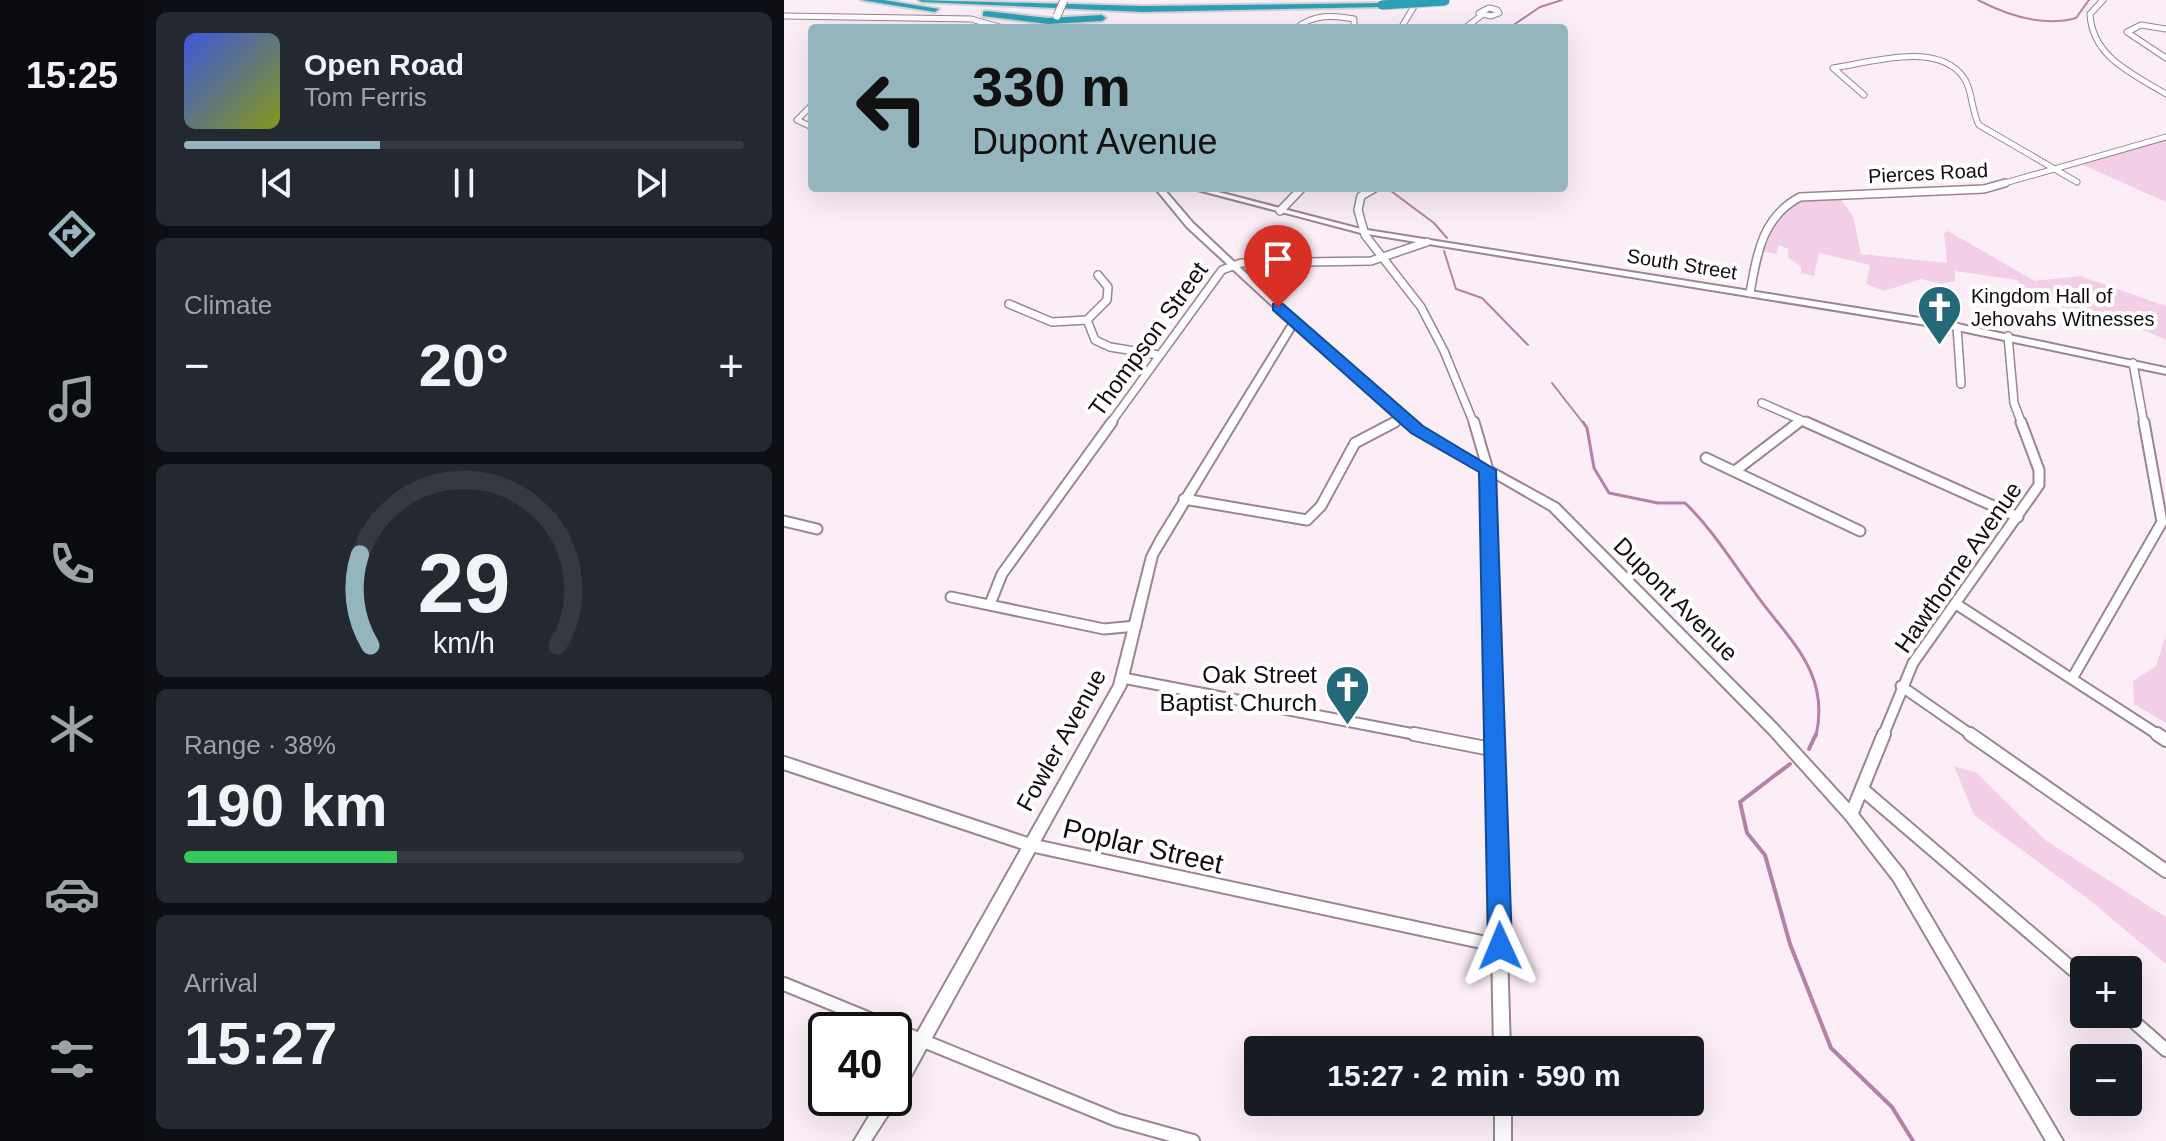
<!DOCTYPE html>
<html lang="en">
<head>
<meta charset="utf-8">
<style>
	:root { --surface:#171b24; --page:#242831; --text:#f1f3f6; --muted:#9ea1a6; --line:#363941; --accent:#94b5bd }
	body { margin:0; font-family:Arial,sans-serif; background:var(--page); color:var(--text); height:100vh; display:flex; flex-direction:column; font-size:30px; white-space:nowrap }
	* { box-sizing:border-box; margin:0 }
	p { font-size:26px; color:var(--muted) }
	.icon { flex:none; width:44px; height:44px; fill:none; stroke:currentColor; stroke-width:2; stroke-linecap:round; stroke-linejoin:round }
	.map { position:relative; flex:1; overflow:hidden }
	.drawer { display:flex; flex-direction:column; gap:12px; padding:12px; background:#0d0f14; width:640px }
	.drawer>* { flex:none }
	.banner { position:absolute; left:24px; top:24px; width:760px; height:168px; border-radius:8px; box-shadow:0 8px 32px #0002; background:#94b5bd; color:#111; overflow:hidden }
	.buttons { position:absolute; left:1286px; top:956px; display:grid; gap:16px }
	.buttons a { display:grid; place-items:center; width:72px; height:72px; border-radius:8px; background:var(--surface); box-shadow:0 8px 32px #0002; font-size:40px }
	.speed { position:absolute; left:24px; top:1012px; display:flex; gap:16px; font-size:40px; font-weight:700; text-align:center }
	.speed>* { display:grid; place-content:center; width:104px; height:104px; border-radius:50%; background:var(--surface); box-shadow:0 8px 32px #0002; line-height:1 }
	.speed .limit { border:4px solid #111; border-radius:12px; background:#fff; color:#111 }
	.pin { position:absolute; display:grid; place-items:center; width:68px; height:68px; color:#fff; margin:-82px -34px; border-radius:50% 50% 50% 0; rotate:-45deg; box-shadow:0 0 8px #0007 }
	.pin .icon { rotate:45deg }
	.me { position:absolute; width:88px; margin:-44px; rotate:359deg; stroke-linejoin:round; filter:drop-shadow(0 0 6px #0008) }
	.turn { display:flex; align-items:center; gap:28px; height:168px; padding:0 32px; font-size:36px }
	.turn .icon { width:104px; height:104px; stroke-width:2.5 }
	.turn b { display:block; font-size:56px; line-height:68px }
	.big { font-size:60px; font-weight:700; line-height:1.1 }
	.drawer .tile { flex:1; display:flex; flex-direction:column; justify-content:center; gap:12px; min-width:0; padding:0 28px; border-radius:12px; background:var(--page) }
	.drawer .dial { align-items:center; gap:0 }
	.dial svg { height:208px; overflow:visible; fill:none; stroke:var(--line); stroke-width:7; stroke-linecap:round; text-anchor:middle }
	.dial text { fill:var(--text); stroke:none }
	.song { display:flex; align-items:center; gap:24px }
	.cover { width:96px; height:96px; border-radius:12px; background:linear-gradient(135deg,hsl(230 70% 55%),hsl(70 70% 35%)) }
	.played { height:8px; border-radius:4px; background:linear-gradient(90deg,var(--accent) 35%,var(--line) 35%) }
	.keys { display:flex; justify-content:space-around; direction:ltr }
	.heat { display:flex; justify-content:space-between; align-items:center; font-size:44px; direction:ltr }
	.charge { height:12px; border-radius:6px; background:linear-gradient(90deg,#34c759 38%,var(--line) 0) }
	.trip { position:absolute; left:460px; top:1036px; width:460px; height:80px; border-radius:8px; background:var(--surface); box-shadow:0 8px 32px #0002; font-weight:700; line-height:80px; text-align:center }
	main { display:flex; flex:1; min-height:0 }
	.dock { display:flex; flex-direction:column; width:144px; justify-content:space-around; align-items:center; background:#090b0e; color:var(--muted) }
	.dock .icon { width:56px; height:56px }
	.dock .on { color:var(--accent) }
	.dock b { font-size:36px; color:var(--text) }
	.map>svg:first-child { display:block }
	.green { fill:#f2cfe7 }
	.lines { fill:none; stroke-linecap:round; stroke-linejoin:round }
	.stream-far2 { stroke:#b482a6; stroke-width:2 }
	.stream-far1 { stroke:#b482a6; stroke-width:3 }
	.stream { stroke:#b482a6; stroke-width:4 }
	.minor-far3-casing { stroke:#9b8594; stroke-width:7 }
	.minor-far2-casing { stroke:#9b8594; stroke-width:10 }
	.minor-far1-casing { stroke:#9b8594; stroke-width:13 }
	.minor-casing { stroke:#9b8594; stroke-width:16 }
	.tertiary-casing { stroke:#9b8594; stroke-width:4 }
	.motorway-casing { stroke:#d5d3d4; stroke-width:4 }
	.minor-far3 { stroke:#fff; stroke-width:5 }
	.minor-far2 { stroke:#fff; stroke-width:7 }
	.minor-far1 { stroke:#fff; stroke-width:9 }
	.minor { stroke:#fff; stroke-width:12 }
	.tertiary { fill:#fff; fill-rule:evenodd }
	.motorway { fill:#2da0b8; fill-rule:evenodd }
	.secondary-bridge-casing { stroke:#9b8594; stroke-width:9; stroke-linecap:butt }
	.motorway-bridge-casing { stroke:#d5d3d4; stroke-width:11; stroke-linecap:butt }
	.secondary-bridge { stroke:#fff; stroke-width:7 }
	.motorway-bridge { stroke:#2da0b8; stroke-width:9 }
	.route { fill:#1a73e8; stroke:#114b97; stroke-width:2 }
	.labels { text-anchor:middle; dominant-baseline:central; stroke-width:8; stroke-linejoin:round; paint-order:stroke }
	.far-street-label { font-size:20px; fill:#130b10; stroke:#fff }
	.far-poi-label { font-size:20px; fill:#130b10; stroke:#fff; text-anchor:start }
	.street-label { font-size:24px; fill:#130b10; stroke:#fff }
	.poi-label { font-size:24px; fill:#130b10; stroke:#fff; text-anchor:end }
	.near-street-label { font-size:28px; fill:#130b10; stroke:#fff }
</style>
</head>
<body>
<main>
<nav class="dock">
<b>15:25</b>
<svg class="icon on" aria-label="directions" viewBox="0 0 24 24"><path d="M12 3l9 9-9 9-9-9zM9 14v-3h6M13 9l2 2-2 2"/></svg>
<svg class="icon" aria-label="music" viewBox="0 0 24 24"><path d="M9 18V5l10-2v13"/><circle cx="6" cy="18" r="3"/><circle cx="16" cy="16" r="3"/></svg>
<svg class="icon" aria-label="phone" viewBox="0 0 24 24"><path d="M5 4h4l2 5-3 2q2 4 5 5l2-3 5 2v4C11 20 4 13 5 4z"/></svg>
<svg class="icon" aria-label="climate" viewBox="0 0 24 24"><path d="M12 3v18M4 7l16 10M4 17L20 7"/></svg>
<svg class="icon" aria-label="car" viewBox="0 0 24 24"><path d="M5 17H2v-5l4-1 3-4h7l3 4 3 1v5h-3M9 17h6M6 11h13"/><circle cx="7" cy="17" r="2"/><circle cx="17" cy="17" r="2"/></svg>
<svg class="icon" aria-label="filters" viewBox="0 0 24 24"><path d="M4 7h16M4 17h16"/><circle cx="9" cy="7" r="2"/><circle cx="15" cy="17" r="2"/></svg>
</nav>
<section class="drawer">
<div class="tile">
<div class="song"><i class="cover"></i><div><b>Open Road</b><p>Tom Ferris</p></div></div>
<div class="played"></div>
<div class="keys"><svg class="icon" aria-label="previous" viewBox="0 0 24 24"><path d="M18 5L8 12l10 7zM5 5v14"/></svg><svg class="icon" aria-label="pause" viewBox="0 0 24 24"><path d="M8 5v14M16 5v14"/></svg><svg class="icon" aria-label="next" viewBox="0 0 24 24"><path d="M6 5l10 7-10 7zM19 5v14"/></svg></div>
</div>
<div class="tile"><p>Climate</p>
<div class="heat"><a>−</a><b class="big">20°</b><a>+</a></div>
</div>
<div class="tile dial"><svg viewBox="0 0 100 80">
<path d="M14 69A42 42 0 1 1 86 69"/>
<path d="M14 69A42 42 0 0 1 10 34" stroke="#94b5bd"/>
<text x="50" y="56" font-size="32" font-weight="700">29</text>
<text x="50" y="72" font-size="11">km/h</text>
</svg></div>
<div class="tile"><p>Range · 38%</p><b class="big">190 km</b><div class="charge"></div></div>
<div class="tile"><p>Arrival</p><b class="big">15:27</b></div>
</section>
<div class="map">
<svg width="1382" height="1141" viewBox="0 0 1382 1141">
	<rect width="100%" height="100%" fill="#fceef7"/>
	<g class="green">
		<polygon points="1382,140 1382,202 1297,164"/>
		<polygon points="1053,195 1069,216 1077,254 1163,263 1160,233 1164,231 1251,281 1296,276 1382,306 1382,340 1344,323 1342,315 1320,311 1320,319 1279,309 1275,299 1242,293 1233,280 1171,271 1171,281 1156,284 1137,279 1100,291 1082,284 1086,265 1035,253 1030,276 1017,273 1017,267 1004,257 1004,249 995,245 992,254 980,251 989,229 1009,203"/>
		<polygon points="1382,635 1382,723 1350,704 1349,681 1372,666"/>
		<polygon points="1170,766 1193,773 1261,840 1382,917 1382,964 1303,898 1190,815"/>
	</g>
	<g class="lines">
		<g class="stream-far2">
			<path d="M1194 0C1223 15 1260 27 1292 18L1305 0"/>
			<polyline points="725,28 756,7 778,0"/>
			<polyline points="603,188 650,223 663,238"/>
			<polyline points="660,251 672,289 698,298 744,345"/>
			<polyline points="768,383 800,424"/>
		</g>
		<path class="stream-far1" d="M799 422 803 428 810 468 825 493 874 503H901C928 529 947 560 969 590 1002 638 1047 670 1032 736"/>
		<g class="stream">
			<polyline points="1025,749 1032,734"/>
			<polyline points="1006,764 956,802 963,833 981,855 1006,944 1047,1048 1108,1107 1129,1141"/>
		</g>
		<defs>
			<g id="minor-far3">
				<path d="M1319 0 1306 14C1308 57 1349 74 1382 94"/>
				<polygon points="705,8 713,10 715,13 707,16 695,13"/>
				<polyline points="0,16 187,19 219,28"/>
				<path d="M513 28C529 14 550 15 570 19V28"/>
				<polyline points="617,28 634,0"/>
				<polyline points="681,28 698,15"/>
				<polyline points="1382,29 1357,25 1343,32 1382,58"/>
				<path d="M1080 95 1049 68C1085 63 1154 40 1180 78 1189 91 1187 111 1195 125L1293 182"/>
				<polyline points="28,105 13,120 28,127"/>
				<polyline points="1214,185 1382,137"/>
			</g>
			<g id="minor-far2">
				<polyline points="591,188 577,196 574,210 581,235 637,307 660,351 690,424"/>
				<polyline points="496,211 518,188"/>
				<polyline points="314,275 324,287 323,300 303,320 311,340 326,347 375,355"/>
				<path d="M966 293C973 254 978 217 1016 197L1200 189 1221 183"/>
				<polyline points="225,304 268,322 303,320"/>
				<polyline points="1173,327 1177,384"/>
				<polyline points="1224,336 1230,403 1238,424"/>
				<polyline points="1349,363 1360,424"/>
				<polyline points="978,403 1026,424"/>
				<polyline points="326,424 438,270 457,263 587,261 643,242"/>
				<polyline points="607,424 619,418"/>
				<polyline points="1013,424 1017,421"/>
			</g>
			<g id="minor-far1">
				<polyline points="690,422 704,470"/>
				<polyline points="1022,422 1234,517"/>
				<polyline points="922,458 1076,531"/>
				<polyline points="951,471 1015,422"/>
				<polyline points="400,499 523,520 537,506 571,443 611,422"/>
				<polyline points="0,521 33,529"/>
				<polyline points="167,597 320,629 352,626"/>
				<polyline points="206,604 218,574 328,422"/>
				<polyline points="1172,604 1376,736"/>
				<polyline points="1289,677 1378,522 1360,422"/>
				<polyline points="339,678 640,736"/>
				<polyline points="1117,686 1189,736"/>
				<polyline points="1099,736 1129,663 1255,485 1255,470 1237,422"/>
			</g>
			<g id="minor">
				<polyline points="630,734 712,750"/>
				<polyline points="1186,734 1382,871"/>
				<polyline points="1373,734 1382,740"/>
				<polyline points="0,763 246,845 716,946"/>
				<polyline points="1078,789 1300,979"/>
				<polyline points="1067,815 1100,734"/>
				<polyline points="0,984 333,1120 409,1141"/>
				<polyline points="1341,1014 1382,1050"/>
			</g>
			<g id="tertiary">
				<polygon points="371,188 379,188 409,223 481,291 636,428 774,504 994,726 1072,811 1120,871 1279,1141 1262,1141 1110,881 1062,819 986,734 766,510 709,477 726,1050 710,1050 699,472 630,432 511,327 373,556 342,686 116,1096 112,1097 111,1104 87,1141 70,1141 96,1098 110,1098 110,1074 330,685 363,556 373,537 506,322 403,227"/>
				<polygon points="406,188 419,188 577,229 1173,324 1382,368 1382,374 1173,330 577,233"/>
				<rect x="711" y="1102" width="16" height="39"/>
			</g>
			<g id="motorway">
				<polygon points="77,0 100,0 155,9 151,12"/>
				<polygon points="134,0 359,6 598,3 602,5 598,7 359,12 138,2"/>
				<polygon points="202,11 264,18 318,15 322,18 318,21 264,24 199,16 199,12"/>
			</g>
		</defs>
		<use href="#minor-far3" class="minor-far3-casing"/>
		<use href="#minor-far2" class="minor-far2-casing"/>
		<use href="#minor-far1" class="minor-far1-casing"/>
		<use href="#minor" class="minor-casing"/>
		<use href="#tertiary" class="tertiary-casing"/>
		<use href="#motorway" class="motorway-casing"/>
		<use href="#minor-far3" class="minor-far3"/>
		<use href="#minor-far2" class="minor-far2"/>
		<use href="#minor-far1" class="minor-far1"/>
		<use href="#minor" class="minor"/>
		<use href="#tertiary" class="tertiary"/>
		<use href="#motorway" class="motorway"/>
		<defs>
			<polyline id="secondary-bridge" points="273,16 280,0"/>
			<polyline id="motorway-bridge" points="598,5 661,1"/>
		</defs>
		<use href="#secondary-bridge" class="secondary-bridge-casing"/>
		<use href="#motorway-bridge" class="motorway-bridge-casing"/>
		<use href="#secondary-bridge" class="secondary-bridge"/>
		<use href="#motorway-bridge" class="motorway-bridge"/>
	</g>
	<polygon class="route" points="489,304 499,304 639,426 712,470 728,946 724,955 716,958 708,955 704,946 695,472 627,433 489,310"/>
	<defs>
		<symbol id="church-pin" viewBox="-11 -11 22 30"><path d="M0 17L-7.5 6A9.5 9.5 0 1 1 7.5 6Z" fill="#236978" stroke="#fff"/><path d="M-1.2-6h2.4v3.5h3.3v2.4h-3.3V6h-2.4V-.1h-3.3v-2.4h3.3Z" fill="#fff"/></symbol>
	</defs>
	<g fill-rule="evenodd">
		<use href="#church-pin" x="1130" y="282" width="51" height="69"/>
		<use href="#church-pin" x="538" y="662" width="51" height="69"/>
	</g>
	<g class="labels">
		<g class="far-street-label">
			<text transform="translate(1144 173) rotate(-3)">Pierces Road</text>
			<text transform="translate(898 264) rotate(9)">South Street</text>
		</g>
		<g class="far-poi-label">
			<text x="1187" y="296">Kingdom Hall of<tspan x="1187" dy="23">Jehovahs Witnesses</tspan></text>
		</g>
		<g class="street-label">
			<text transform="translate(364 339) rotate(-54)">Thompson Street</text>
			<text transform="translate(1174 567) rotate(-55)">Hawthorne Avenue</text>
			<text transform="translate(892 599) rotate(45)">Dupont Avenue</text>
			<text transform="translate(277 740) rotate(-61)">Fowler Avenue</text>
		</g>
		<g class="poi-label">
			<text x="533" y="674">Oak Street<tspan x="533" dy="28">Baptist Church</tspan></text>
		</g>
		<g class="near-street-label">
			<text transform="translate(359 846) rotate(13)">Poplar Street</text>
		</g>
	</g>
</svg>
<div class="buttons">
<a>+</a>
<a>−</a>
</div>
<div class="speed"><div class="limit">40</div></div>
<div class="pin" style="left:494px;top:307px;background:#d93025"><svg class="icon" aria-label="arrive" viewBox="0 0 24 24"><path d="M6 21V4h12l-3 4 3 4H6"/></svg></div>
<svg class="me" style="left:716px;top:946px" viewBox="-20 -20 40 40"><path d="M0-17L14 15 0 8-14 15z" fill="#1a73e8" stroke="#fff" stroke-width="4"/></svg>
<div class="trip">15:27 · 2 min · 590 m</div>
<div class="banner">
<div class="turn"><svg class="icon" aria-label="left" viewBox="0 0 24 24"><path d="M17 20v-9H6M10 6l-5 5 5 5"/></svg><div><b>330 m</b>Dupont Avenue</div></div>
</div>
</div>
</main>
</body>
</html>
